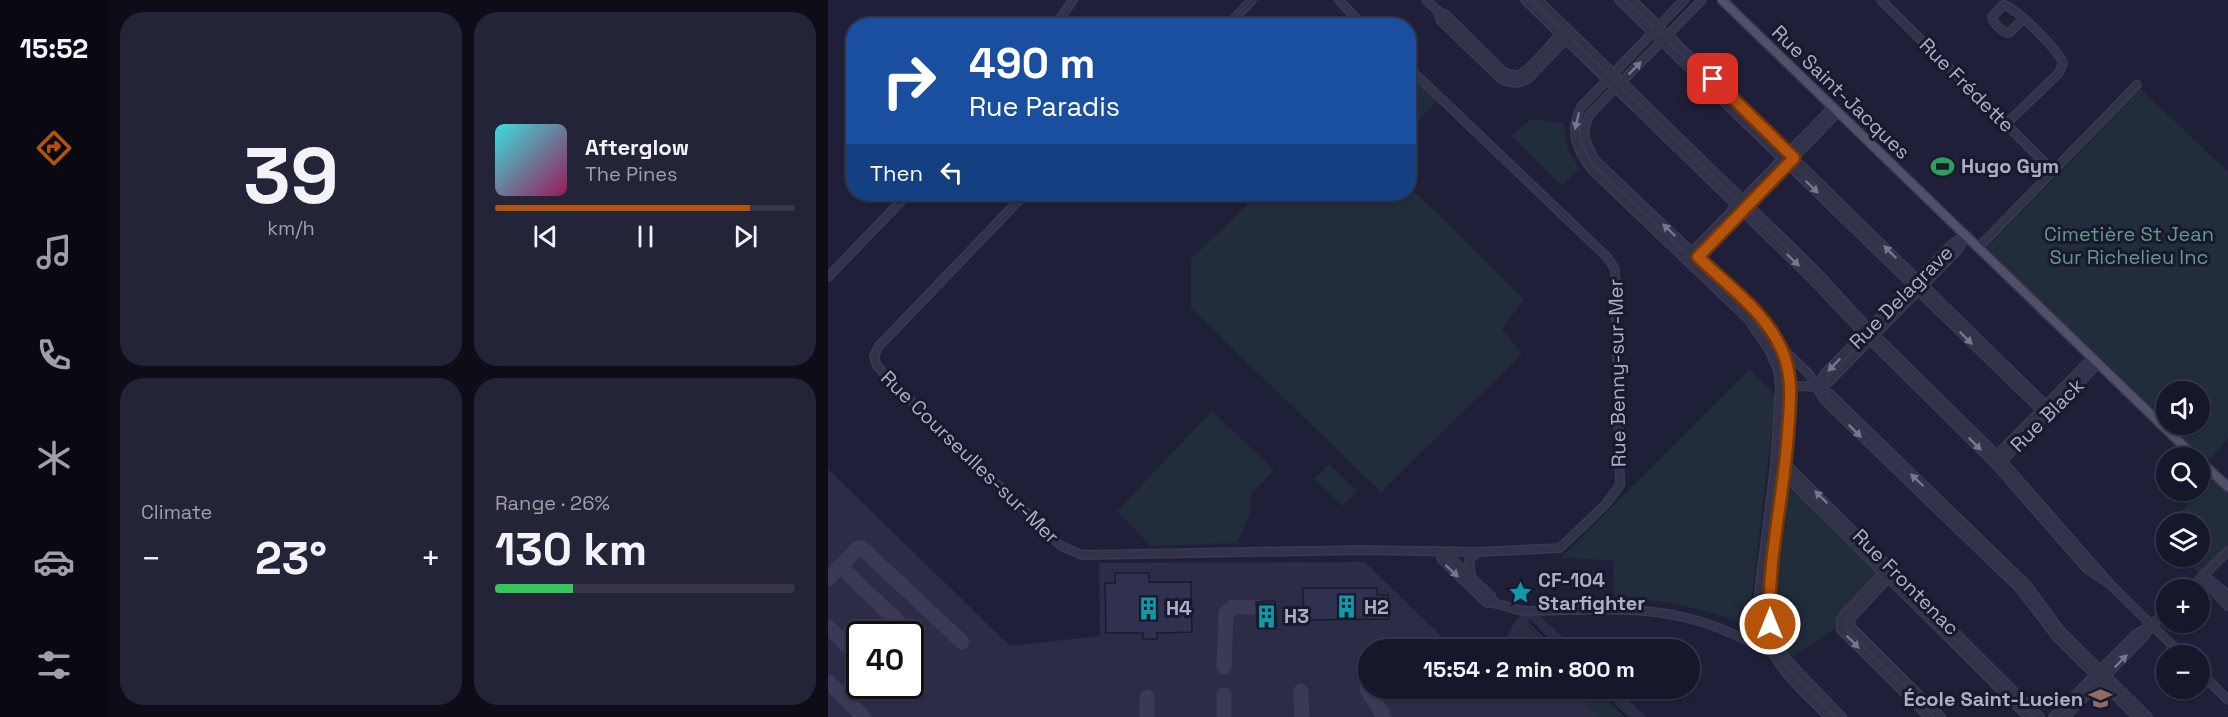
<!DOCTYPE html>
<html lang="en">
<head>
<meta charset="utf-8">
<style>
	:root { --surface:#17172c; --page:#242438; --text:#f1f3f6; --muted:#9e9fa9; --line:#363648; --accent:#b45309 }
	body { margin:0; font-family:"Space Grotesk",sans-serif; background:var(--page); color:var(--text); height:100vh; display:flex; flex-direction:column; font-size:22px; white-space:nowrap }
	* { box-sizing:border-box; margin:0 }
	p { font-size:20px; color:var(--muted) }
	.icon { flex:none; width:33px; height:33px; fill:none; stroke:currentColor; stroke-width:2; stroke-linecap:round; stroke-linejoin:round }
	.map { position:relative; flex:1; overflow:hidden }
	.drawer { display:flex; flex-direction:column; gap:12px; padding:12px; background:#0d0d18; width:720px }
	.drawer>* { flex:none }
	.guide { position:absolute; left:18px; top:18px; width:570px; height:183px; border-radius:24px; box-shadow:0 2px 4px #0004,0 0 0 2px var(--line); background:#1a4fa0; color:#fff; overflow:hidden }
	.fabs { position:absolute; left:1328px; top:381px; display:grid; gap:12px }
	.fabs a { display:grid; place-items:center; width:54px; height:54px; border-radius:50%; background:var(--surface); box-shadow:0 2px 4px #0004,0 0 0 2px var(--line); font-size:30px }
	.speed { position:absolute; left:18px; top:621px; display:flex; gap:12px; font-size:30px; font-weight:700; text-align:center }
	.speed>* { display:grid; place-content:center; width:78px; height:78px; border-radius:50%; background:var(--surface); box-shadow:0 2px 4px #0004,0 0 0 2px var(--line); line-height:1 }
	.speed .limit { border:3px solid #111; border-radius:9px; background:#fff; color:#111 }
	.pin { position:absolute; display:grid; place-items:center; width:51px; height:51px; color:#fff; margin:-26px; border-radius:12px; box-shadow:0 3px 9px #0006 }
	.me { position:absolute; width:66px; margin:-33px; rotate:0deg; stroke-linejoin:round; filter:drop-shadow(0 0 4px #0008) }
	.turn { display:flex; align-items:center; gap:21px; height:126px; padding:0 24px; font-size:27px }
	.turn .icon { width:78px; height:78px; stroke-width:2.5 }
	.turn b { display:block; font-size:42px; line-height:51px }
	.then { display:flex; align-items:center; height:57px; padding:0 24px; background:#0003; gap:12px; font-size:22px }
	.big { font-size:45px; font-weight:600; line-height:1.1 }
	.drawer .card { flex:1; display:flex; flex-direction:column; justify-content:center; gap:9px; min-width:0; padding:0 21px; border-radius:24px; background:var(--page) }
	.drawer .dial { align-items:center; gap:0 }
	.dial b { font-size:78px; line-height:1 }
	.song { display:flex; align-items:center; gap:18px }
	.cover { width:72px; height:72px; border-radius:9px; background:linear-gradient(135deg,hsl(180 70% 55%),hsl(330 70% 35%)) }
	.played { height:6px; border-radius:3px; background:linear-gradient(90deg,var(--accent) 85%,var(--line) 85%) }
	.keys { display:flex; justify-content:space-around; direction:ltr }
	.heat { display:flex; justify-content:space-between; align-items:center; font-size:33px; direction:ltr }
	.charge { height:9px; border-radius:4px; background:linear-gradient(90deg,#34c759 26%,var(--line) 0) }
	.drawer .tiles { flex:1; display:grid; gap:12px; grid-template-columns:repeat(2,1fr) }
	.trip { position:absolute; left:530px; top:639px; width:342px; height:60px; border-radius:30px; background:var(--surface); box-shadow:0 2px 4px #0004,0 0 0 2px var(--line); font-weight:600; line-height:60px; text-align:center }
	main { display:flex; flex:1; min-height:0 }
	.tab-bar { display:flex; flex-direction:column; width:108px; justify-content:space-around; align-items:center; background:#090912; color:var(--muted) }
	.tab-bar .icon { width:42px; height:42px }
	.tab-bar .active { color:var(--accent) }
	.tab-bar b { font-size:27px; color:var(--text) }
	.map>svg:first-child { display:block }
	.airport { fill:#2d2c47; fill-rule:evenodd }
	.green { fill:#212d3b }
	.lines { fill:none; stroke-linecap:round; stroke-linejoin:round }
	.stream { stroke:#121238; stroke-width:1.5 }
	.taxiway { stroke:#3a3a56; stroke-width:15 }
	.building { fill:#303051; stroke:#1a1a30; stroke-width:1.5 }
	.minor-casing { stroke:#393951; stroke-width:10 }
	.major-casing { stroke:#393951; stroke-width:11 }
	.minor { stroke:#32324a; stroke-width:7 }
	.major { stroke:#50506a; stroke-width:8 }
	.oneway { fill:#76768f }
	.route-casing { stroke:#753606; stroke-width:15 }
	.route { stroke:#b45309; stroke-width:10 }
	.labels { text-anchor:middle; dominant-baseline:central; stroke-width:6; stroke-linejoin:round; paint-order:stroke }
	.street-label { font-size:20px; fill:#adadc7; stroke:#18182e }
	.poi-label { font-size:20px; font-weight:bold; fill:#adadc7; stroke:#18182e; text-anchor:start }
	.park-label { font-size:20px; fill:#629986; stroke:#18182e }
</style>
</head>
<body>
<main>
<nav class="tab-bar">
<b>15:52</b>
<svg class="icon active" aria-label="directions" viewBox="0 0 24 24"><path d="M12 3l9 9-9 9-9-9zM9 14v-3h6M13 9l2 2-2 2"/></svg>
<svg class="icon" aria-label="music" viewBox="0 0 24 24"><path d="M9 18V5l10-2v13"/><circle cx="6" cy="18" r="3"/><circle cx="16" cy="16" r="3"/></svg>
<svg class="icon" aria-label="phone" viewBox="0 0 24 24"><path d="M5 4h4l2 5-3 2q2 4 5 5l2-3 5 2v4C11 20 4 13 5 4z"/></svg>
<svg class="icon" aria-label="climate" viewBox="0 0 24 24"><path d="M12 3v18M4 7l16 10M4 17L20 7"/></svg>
<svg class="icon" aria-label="car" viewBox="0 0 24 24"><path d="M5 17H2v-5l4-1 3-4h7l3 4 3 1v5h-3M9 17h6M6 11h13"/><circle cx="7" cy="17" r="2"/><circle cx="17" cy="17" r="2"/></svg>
<svg class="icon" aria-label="filters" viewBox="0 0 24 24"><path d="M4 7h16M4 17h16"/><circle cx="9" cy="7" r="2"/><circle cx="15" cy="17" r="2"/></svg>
</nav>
<section class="drawer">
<div class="tiles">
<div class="card dial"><b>39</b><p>km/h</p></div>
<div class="card">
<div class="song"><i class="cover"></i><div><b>Afterglow</b><p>The Pines</p></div></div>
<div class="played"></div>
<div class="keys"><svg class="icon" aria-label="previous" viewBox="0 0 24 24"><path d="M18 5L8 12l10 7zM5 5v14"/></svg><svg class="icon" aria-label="pause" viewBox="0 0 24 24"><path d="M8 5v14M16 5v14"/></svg><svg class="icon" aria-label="next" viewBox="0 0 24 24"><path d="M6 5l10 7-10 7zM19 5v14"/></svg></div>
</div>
<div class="card"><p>Climate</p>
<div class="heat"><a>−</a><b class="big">23°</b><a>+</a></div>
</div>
<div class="card"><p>Range · 26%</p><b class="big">130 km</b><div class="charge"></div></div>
</div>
</section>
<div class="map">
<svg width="1400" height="717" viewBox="0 0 1400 717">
	<rect width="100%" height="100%" fill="#1f1f3a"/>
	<g class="airport">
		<path d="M0 469 182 646 272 636 271 563 537 562 614 637 602 649 540 650V688L788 689 819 717H0ZM32 634H82V686H32Z"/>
		<polygon points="694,616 712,616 747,649 672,650 687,621"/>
	</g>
	<g class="green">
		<polygon points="580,74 609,101 581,130 580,130"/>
		<polygon points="1313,89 1400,172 1400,438 1380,462 1341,425 1371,424 1371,392 1338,392 1338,421 1159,248"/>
		<polygon points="703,119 736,123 740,150 751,168 734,186 684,136"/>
		<polygon points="581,186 696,299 674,329 694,354 553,492 363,308 363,259 430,194 580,194"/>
		<path d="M921 370 948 396 923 603 926 627C880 610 835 598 786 598L785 560 733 558Z"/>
		<polygon points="384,411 446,470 422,496 423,511 409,543 323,546 289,511"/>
		<polygon points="501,464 529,491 515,506 486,479"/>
		<polygon points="1387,479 1400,491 1400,551 1375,577 1354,557 1371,556 1371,524 1340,524"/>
		<polygon points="970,485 1052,571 1010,615 1006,623 1007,629 964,657 947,633 946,601 961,488"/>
		<polygon points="703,619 734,649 720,649 698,625"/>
		<polygon points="751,688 774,689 803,717 772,717 747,692"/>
	</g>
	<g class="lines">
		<g class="stream">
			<polyline points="702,621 730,650"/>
			<polyline points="769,688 798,717"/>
		</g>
		<g class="taxiway">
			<polyline points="9,569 15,569 83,634"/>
			<polyline points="0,579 30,548 34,548 134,642"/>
			<polyline points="0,627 30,656"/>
			<polyline points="396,667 398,613 405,607 429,607"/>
			<polyline points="0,682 36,717"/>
			<polyline points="539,689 556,717"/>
			<polyline points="473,691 474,717"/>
			<polyline points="319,717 319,697"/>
			<polyline points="396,717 396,695"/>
		</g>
	</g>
	<g class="building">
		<polygon points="287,573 321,573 321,582 363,582 364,632 329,633 329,639 315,639 315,633 278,633 277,583 287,583"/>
		<polygon points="475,588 549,588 549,595 560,595 561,619 476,620"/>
		<polygon points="447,601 449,626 429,626 428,602"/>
	</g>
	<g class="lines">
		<defs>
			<g id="minor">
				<polyline points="511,0 535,26"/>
				<path d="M598 0 610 11 618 15 676 72C681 74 685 76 690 75 703 71 724 42 734 32"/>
				<polyline points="697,0 983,278 1036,334 1169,466 1259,569 1280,583"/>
				<polyline points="710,0 989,272 1041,329 1169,455 1282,584 1355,656"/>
				<polyline points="791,0 1219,416"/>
				<polyline points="804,0 1224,411"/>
				<path d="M856 0 753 107C741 130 749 152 765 171L920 319 941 350 950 370 952 387 947 465 931 592C933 657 958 674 1001 717"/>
				<path d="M874 0 762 114C752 135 757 140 767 160L931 316 952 346 960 365 964 386 957 474 941 599 944 636 960 661 1014 717"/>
				<polyline points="1053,0 1225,171"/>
				<path d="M610 11 613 21 674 80C683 84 691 84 700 79L740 37"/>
				<polyline points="227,26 245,0"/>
				<polyline points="399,26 424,0"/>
				<path d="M1178 124 1231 73 1235 63C1230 50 1187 6 1175 5L1164 17C1165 23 1174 32 1181 33L1195 19"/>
				<polyline points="197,194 51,346 46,356 49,366 79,397 233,546 254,555 535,550 650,552 732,548 777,505 792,485 787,269 779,257 580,67"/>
				<polyline points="1150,248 1309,85"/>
				<polyline points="857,259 1005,107"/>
				<polyline points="867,261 1010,112"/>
				<polyline points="0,277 80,194"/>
				<polyline points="954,348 981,374 996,400 1192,589 1227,635 1309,717"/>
				<polyline points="952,385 990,387 1002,381 1130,250 1137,236"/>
				<polyline points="990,387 1002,394 1198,584 1232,630 1320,717"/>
				<polyline points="990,387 996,374 1124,244 1136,236"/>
				<polyline points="948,454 1212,717"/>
				<polyline points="1167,457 1264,358"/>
				<polyline points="1173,462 1270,364"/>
				<polyline points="947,465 1200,717"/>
				<path d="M611 551 614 560 659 603C671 602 683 609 695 611 747 611 804 605 855 617 887 624 915 638 944 653"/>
				<polyline points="614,553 623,558 663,596 666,602"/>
				<polyline points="1058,570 1016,615 1012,621 1013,630 1101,717"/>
				<polyline points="643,575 641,560 650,552"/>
				<polyline points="1063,575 1023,618 1022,626 1113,717"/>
				<polyline points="1375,575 1387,592 1400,606"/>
				<polyline points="1379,578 1400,595"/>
				<polyline points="1361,590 1400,551"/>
				<polyline points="1371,671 1400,700"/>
				<polyline points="1225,717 1308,634 1322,626"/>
				<polyline points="1237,717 1314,639 1324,625 1338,611"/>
			</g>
			<g id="major">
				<polyline points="894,0 1368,458"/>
				<polyline points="1371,460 1400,487"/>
			</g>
		</defs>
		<use href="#minor" class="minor-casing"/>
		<use href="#major" class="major-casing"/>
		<use href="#minor" class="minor"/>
		<use href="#major" class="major"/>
	</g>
	<defs><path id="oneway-solid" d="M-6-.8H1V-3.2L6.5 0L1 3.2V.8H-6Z" transform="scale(1.5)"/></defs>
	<g class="oneway">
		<use href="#oneway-solid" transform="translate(807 68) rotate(-46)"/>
		<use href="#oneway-solid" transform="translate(749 121) rotate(103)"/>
		<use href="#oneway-solid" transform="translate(984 187) rotate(44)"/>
		<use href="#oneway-solid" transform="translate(841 230) rotate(-136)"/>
		<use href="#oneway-solid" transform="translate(1062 252) rotate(-135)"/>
		<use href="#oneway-solid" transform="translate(965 260) rotate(44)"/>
		<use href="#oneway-solid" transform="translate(1138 338) rotate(45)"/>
		<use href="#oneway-solid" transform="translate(1006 365) rotate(134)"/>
		<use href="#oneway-solid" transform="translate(1027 431) rotate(45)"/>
		<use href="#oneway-solid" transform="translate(1147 444) rotate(45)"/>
		<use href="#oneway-solid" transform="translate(1089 480) rotate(-136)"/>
		<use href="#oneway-solid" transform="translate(993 497) rotate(-135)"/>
		<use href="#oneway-solid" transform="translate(624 571) rotate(43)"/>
		<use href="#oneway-solid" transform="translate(1025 642) rotate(45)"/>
		<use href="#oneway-solid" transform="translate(1293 661) rotate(-45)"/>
	</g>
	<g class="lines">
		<defs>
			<path id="route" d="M885 79 966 158 870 257C898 284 936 311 953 348 966 376 962 403 960 433 956 496 939 560 942 624"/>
		</defs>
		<use href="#route" class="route-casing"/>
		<use href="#route" class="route"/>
	</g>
	<defs>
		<symbol id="stadium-bare" viewBox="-9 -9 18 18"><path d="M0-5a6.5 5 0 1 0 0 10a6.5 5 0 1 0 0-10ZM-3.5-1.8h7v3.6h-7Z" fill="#2e9e5b" stroke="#18182e" stroke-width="2.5" paint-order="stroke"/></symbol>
		<symbol id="sight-bare" viewBox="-9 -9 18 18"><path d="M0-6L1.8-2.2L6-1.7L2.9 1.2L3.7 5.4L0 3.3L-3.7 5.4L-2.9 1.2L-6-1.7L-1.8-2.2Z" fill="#0f9aa8" stroke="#18182e" stroke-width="2.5" paint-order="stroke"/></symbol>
		<symbol id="building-bare" viewBox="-9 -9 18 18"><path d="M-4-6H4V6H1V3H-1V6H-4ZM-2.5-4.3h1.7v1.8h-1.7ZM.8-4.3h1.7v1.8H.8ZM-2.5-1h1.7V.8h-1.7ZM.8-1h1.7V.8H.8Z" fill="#0f9aa8" stroke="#18182e" stroke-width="2.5" paint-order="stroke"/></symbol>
		<symbol id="school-bare" viewBox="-9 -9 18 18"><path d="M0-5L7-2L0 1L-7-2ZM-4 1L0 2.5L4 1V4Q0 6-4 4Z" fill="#8d6e63" stroke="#18182e" stroke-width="2.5" paint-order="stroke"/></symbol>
	</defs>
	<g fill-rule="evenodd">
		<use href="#stadium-bare" x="1098" y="150" width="33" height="33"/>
		<use href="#sight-bare" x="676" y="576" width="33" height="33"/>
		<use href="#building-bare" x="502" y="590" width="33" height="33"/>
		<use href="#building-bare" x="304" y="592" width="33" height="33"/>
		<use href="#building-bare" x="422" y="600" width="33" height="33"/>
		<use href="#school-bare" x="1256" y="682" width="33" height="33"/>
	</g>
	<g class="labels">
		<g class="street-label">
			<text transform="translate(1139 85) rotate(45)">Rue Frédette</text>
			<text transform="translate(1013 92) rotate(44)">Rue Saint-Jacques</text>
			<text transform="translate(1073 297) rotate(-45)">Rue Delagrave</text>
			<text transform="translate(789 373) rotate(-91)">Rue Benny-sur-Mer</text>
			<text transform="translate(1219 415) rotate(-45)">Rue Black</text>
			<text transform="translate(142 457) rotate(44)">Rue Courseulles-sur-Mer</text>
			<text transform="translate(1078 582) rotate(45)">Rue Frontenac</text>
		</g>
		<g class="poi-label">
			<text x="1133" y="166">Hugo Gym</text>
			<text x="710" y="580">CF-104<tspan x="710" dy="23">Starfighter</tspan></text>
			<text x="536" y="607">H2</text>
			<text x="338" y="608">H4</text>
			<text x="456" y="616">H3</text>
			<text x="1255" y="699" text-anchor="end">École Saint-Lucien</text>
		</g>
		<g class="park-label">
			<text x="1301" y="234">Cimetière St Jean<tspan x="1301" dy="23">Sur Richelieu Inc</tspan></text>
		</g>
	</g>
</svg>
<div class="fabs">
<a><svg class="icon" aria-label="sound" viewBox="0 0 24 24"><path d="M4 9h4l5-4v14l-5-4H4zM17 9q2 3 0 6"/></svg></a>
<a><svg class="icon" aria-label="search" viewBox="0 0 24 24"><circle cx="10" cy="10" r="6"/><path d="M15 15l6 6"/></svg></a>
<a><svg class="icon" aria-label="layers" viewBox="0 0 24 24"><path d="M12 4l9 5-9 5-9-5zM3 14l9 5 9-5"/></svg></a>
<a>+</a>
<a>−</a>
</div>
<div class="speed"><div class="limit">40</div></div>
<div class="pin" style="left:885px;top:79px;background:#d93025"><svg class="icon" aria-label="arrive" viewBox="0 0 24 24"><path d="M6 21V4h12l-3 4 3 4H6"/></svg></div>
<svg class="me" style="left:942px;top:624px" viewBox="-20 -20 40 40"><circle r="17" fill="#b45309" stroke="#fff" stroke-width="3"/><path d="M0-11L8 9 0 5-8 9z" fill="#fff"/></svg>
<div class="trip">15:54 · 2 min · 800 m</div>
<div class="guide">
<div class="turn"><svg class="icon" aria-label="right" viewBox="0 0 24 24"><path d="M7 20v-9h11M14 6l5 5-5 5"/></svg><div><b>490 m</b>Rue Paradis</div></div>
<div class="then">Then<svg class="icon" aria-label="left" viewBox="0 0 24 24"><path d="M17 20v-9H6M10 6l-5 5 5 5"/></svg></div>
</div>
</div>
</main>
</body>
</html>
